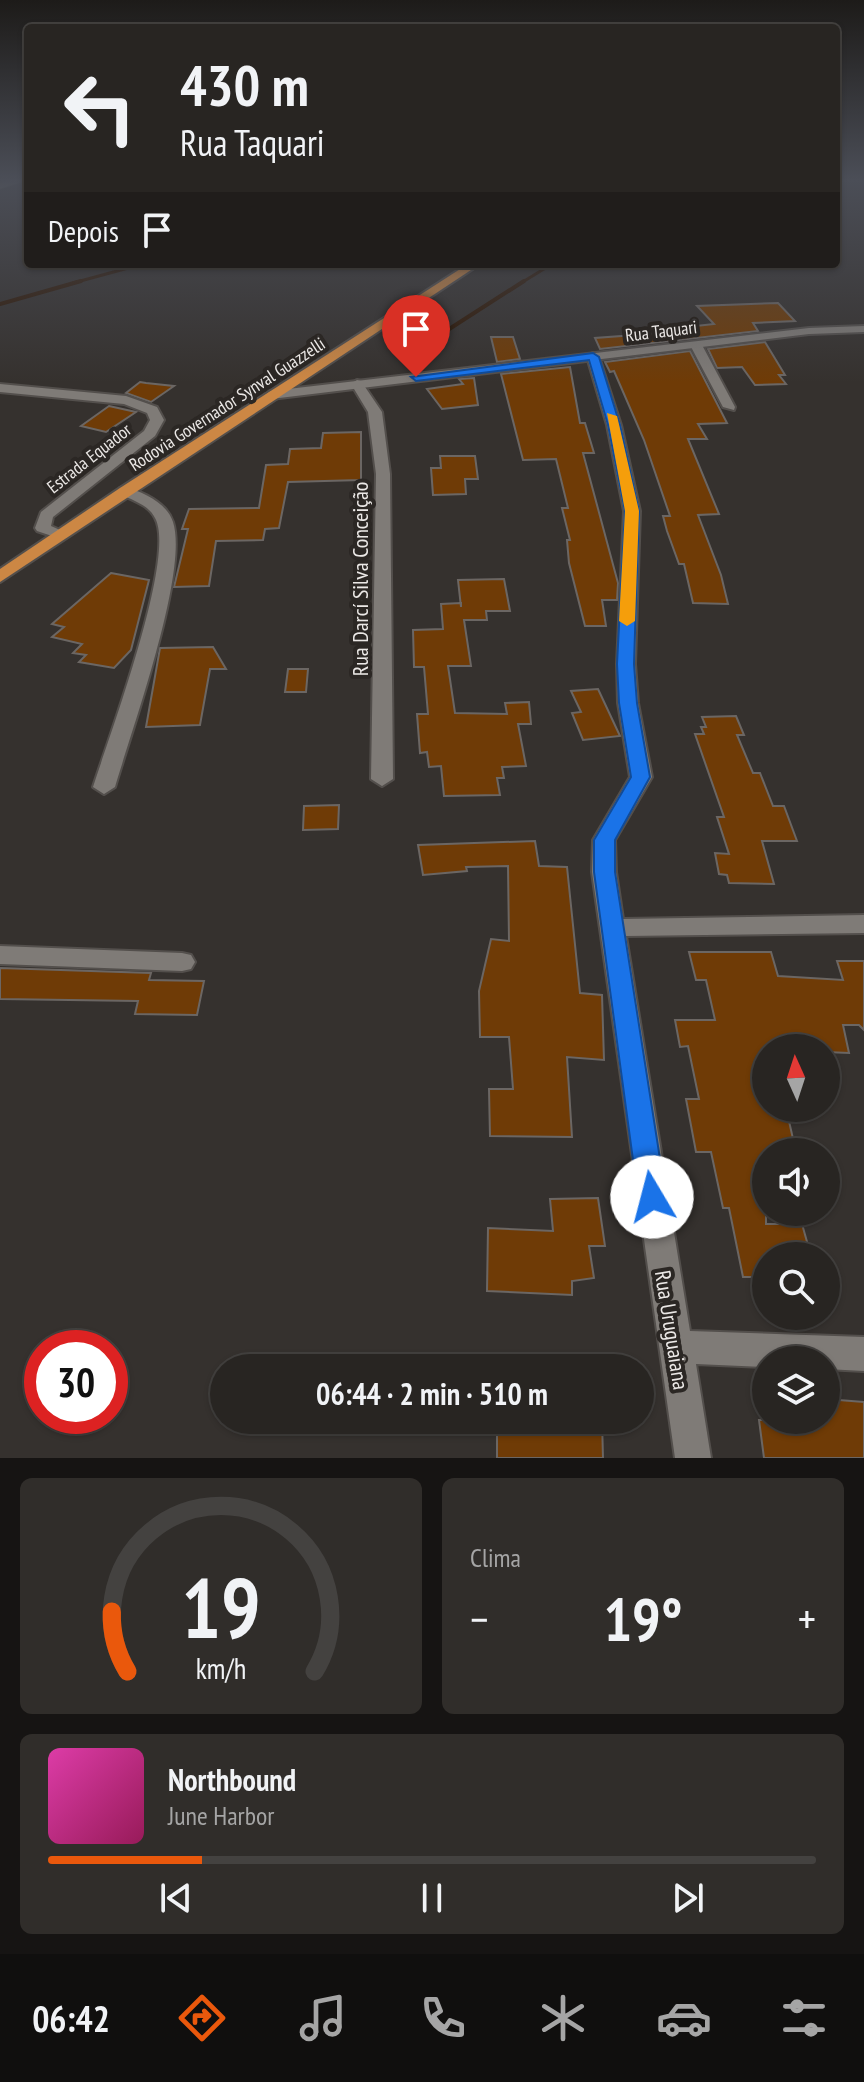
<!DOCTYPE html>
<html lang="pt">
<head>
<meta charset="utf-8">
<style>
	:root { --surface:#282522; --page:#302d2a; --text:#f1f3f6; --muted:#a5a5a5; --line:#444240; --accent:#ea580c }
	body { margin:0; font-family:"PT Sans Narrow",sans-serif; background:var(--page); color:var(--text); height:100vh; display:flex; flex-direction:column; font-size:30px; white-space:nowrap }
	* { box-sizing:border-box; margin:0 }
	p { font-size:26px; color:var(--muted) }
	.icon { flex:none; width:44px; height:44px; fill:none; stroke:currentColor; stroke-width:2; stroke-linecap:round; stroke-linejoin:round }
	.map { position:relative; height:1458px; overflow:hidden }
	.drawer { display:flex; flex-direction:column; gap:20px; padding:20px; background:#161413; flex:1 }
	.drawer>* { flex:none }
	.top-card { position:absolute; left:24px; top:24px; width:816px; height:244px; border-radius:8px; box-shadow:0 2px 6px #0004,0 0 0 2px var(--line); background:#282522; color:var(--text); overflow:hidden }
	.needle { width:52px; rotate:357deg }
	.fabs { position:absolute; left:752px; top:1034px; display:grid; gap:16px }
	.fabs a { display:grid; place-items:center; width:88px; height:88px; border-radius:50%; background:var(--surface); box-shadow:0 2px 6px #0004,0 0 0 2px var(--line); font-size:40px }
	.speed { position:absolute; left:24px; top:1330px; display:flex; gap:16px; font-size:40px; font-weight:700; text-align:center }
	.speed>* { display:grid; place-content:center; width:104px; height:104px; border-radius:50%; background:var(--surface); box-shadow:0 2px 6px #0004,0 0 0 2px var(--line); line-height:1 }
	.speed .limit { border:12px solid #d22; background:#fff; color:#111 }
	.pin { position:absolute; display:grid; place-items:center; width:68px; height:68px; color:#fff; margin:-82px -34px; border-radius:50% 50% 50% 0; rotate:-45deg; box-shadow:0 0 8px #0007 }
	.pin .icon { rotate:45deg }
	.me { position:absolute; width:88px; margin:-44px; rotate:352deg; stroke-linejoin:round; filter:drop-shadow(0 0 6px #0008) }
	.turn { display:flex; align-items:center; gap:28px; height:168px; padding:0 24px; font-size:36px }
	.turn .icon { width:104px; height:104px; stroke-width:2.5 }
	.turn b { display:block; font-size:56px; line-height:68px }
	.then { display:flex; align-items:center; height:76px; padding:0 24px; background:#0003; gap:16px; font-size:30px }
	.big { font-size:60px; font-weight:800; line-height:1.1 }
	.drawer .card { flex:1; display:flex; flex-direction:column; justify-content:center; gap:12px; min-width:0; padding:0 28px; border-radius:12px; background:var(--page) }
	.drawer .dial { align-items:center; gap:0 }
	.dial svg { height:208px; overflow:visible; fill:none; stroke:var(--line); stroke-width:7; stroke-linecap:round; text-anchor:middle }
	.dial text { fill:var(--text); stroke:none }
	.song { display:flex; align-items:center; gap:24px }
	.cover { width:96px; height:96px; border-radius:12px; background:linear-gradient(135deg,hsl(320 70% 55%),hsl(330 70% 35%)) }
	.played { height:8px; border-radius:4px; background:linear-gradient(90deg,var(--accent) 20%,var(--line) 20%) }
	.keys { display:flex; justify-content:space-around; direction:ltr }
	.heat { display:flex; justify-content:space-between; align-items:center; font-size:44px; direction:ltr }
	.drawer .tiles { flex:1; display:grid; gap:20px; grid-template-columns:1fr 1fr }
	.card:last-child { grid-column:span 2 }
	.trip { position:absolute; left:210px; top:1354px; width:444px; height:80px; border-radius:40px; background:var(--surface); box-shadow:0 2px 6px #0004,0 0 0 2px var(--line); font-weight:800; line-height:80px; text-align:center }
	.menu { display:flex; height:128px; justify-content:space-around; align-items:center; background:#100f0e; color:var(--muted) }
	.menu .icon { width:56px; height:56px }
	.menu .selected { color:var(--accent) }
	.menu b { font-size:36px; color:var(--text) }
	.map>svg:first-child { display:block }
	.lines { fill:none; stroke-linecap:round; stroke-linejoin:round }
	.stream-far1 { stroke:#2f1805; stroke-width:3 }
	.stream { stroke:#2f1805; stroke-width:4 }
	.building { fill:#6f3b06; stroke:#6b6663; stroke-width:2 }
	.service-casing { stroke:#534f4c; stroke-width:7 }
	.minor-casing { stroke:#534f4c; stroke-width:4 }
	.tertiary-casing { stroke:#534f4c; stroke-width:4 }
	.primary-casing { stroke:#534f4c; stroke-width:4 }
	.service { stroke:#7f7b77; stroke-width:5 }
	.minor { fill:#7f7b77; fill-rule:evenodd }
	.tertiary { fill:#7f7b77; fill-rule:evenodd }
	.primary { fill:#cc8744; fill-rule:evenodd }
	.route { fill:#1a73e8; stroke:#114b97; stroke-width:2 }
	.slow { fill:#f59e0b }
	.labels { text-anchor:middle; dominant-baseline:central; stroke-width:8; stroke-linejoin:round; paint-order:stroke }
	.far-street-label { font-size:18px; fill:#ebe8e6; stroke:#2b2724 }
	.street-label { font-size:22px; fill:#ebe8e6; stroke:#2b2724 }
</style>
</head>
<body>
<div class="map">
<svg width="864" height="1458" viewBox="0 0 864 1458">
	<rect width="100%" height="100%" fill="#35312e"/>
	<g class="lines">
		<g class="stream-far1">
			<polyline points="73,283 143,264"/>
			<polyline points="521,283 552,264"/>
		</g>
		<g class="stream">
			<polyline points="0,304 81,281"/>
			<polyline points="429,342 524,281"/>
		</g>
	</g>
	<g class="building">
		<polygon points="778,303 795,321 753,323 758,331 600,349 595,338 663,333 660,330 714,324 697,306"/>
		<polygon points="491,337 513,337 520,359 497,362"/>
		<polygon points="765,342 785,375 779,375 786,384 755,385 742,367 717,368 708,349"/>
		<polygon points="690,351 727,423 698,424 707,439 688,439 719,514 698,515 721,575 728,604 693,603 684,564 679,564 667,531 663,516 670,516 644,440 614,371 610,372 605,362"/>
		<polygon points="570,367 580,423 585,423 594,453 583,453 618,583 617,600 602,600 606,626 585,626 569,563 567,540 570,540 562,508 568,508 556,459 523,460 501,374"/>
		<polygon points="474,378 478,405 442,409 427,389 463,384 459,379"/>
		<polygon points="140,382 146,383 174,386 151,402 126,393"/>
		<polygon points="109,406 136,412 106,432 81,426"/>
		<polygon points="361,432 361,480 288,482 279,528 265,529 263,540 216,541 209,586 174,587 188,529 182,529 189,509 259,508 266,465 288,464 290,449 321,448 323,433"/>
		<polygon points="440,456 475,456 478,479 465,479 466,494 433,495 431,468 441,468"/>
		<polygon points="111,573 149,580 131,650 114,668 79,662 86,655 73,653 82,644 52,637 64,627 52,624"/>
		<polygon points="504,579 510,611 486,611 487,620 464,620 471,666 448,666 455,713 507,714 505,703 529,702 531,724 518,724 526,766 502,767 504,778 497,778 500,795 444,796 441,766 429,767 427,752 420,753 417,714 428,714 424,667 414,667 413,630 443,629 441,604 461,603 461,607 458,580"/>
		<polygon points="213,647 226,669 210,669 200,725 146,727 160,648"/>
		<polygon points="288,669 308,669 306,692 285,692"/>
		<polygon points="598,689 620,736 583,740 572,713 581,712 571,691"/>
		<polygon points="736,716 744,735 737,735 753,773 760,773 773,806 784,806 797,841 762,841 774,884 729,883 727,875 719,874 715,853 729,854 717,817 724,817 695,734 704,734 701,727 706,727 702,717"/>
		<polygon points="339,805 338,829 303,830 304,806"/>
		<polygon points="535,841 539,866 567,867 580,993 602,995 604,1060 567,1057 572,1137 490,1136 489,1089 513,1089 509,1037 480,1037 479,991 491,939 509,941 508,866 466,867 467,871 423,875 418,845"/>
		<polygon points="689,952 771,952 778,976 843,980 837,961 864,961 864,1030 859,1025 843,1025 849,1053 826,1052 826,1048 766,1048 766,1108 786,1108 796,1152 766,1152 766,1224 802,1224 811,1256 766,1256 766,1277 743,1277 729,1208 723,1208 711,1152 696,1152 686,1099 699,1099 688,1046 680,1047 675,1020 715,1020 706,980 696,980"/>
		<polygon points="0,968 151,973 149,980 204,981 197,1015 135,1014 138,1001 0,999"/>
		<polygon points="598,1198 605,1246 589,1246 594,1278 572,1281 572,1295 487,1291 488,1228 553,1231 550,1199"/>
		<polygon points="826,1399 864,1402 864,1458 764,1458 759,1420 826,1420"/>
		<polygon points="497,1420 602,1420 603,1458 497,1458"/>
	</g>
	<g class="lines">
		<defs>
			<polyline id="service" points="0,186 25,178"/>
			<g id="minor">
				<polygon points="692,343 702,345 735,407 734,410 723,407 690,345"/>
				<polygon points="593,353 599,357 621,425 640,511 635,664 638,703 652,777 615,840 616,872 623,919 864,915 864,933 626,936 690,1331 864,1337 864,1371 826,1369 826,1360 766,1360 766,1367 696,1364 711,1458 675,1458 592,872 593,840 630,777 618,703 617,664 624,511 607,425 587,357"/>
				<polygon points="357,380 361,381 382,412 390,474 393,779 382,786 371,779 376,474 368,412 351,384"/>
				<path d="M125 487C143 492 167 503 173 522 189 572 131 732 115 787L104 794 93 787C108 740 177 556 155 518 149 505 132 500 120 494V488Z"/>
				<polygon points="0,946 182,953 191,955 195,962 191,969 182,971 0,964"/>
			</g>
			<g id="tertiary">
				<polygon points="864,326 864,332 809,334 271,399 265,395 271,391 809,328"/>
				<polygon points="0,384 126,396 157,407 164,420 155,436 53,517 51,526 69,534 61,539 37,531 35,528 41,512 144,431 150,420 147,413 124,404 0,392"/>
			</g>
			<polygon id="primary" points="468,264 480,264 0,582 0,569 120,488"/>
		</defs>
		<use href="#service" class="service-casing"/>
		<use href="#minor" class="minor-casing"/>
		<use href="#tertiary" class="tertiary-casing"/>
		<use href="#primary" class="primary-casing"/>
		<use href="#service" class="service"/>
		<use href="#minor" class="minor"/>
		<use href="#tertiary" class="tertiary"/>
		<use href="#primary" class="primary"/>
	</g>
	<linearGradient id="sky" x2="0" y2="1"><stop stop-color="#1d1b19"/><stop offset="0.47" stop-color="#4b4e57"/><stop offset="1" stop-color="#4b4e57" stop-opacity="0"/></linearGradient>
	<rect width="864" height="382" fill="url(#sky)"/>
	<polygon class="route" points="593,353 599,357 620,425 639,511 634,664 637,703 650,777 615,840 615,872 666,1197 662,1206 652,1210 642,1206 638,1197 594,872 594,840 631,777 619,703 617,664 625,511 608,425 589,360 416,381 411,377"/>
	<polygon class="slow" points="607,413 617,416 639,511 635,621 627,626 619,621 625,511"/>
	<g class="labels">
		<g class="far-street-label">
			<text transform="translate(661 331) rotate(-7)">Rua Taquari</text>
			<text transform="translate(227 404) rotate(-33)">Rodovia Governador Synval Guazzelli</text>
			<text transform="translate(89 458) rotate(-38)">Estrada Equador</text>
		</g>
		<g class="street-label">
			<text transform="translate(360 579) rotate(-90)">Rua Darcí Silva Conceição</text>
			<text transform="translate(672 1330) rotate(81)">Rua Uruguaiana</text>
		</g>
	</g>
</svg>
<div class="fabs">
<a><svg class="needle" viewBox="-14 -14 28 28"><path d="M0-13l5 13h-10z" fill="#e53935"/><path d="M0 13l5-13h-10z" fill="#a5a5a5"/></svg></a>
<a><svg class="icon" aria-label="sound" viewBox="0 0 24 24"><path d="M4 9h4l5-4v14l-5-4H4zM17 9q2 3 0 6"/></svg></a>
<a><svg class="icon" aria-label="search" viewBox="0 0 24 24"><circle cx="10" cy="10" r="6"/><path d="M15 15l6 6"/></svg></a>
<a><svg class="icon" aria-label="layers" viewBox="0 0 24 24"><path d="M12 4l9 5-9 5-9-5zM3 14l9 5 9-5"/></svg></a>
</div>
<div class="speed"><div class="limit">30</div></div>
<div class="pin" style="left:416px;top:377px;background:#d93025"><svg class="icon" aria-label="arrive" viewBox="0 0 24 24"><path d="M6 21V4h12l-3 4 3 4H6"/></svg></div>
<svg class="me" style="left:652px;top:1197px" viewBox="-20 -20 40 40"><circle r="19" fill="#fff"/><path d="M0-13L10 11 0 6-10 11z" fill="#1a73e8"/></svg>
<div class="trip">06:44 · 2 min · 510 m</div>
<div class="top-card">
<div class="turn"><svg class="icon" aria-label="left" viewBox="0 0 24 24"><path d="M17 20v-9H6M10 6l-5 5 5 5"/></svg><div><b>430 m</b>Rua Taquari</div></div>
<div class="then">Depois<svg class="icon" aria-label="arrive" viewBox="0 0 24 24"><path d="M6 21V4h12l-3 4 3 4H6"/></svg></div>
</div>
</div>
<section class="drawer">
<div class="tiles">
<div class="card dial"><svg viewBox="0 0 100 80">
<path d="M14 69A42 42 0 1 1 86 69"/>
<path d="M14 69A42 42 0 0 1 8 46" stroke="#ea580c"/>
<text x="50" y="56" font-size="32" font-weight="700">19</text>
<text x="50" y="72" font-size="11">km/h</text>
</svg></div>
<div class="card"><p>Clima</p>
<div class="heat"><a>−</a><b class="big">19°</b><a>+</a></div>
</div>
<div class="card">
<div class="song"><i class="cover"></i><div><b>Northbound</b><p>June Harbor</p></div></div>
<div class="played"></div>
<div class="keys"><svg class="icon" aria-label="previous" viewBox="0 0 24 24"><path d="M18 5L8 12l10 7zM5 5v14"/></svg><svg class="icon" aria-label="pause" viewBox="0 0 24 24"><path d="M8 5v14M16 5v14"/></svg><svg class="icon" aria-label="next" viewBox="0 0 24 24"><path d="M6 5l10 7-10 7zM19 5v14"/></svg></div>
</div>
</div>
</section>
<nav class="menu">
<b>06:42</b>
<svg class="icon selected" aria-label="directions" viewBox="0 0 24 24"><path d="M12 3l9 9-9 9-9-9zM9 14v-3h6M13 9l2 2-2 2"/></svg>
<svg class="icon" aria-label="music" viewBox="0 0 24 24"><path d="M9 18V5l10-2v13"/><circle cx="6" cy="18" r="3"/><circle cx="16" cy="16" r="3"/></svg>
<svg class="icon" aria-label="phone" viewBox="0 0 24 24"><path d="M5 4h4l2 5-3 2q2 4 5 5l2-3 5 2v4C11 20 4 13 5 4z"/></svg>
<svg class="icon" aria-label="climate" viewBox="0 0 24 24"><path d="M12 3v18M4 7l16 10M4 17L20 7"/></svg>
<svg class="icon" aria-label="car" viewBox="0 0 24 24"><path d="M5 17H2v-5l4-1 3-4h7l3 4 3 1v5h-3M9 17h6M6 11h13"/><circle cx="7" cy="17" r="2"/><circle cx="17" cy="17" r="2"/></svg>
<svg class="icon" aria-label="filters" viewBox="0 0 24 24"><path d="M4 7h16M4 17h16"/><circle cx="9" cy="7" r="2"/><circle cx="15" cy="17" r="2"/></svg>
</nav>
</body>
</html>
